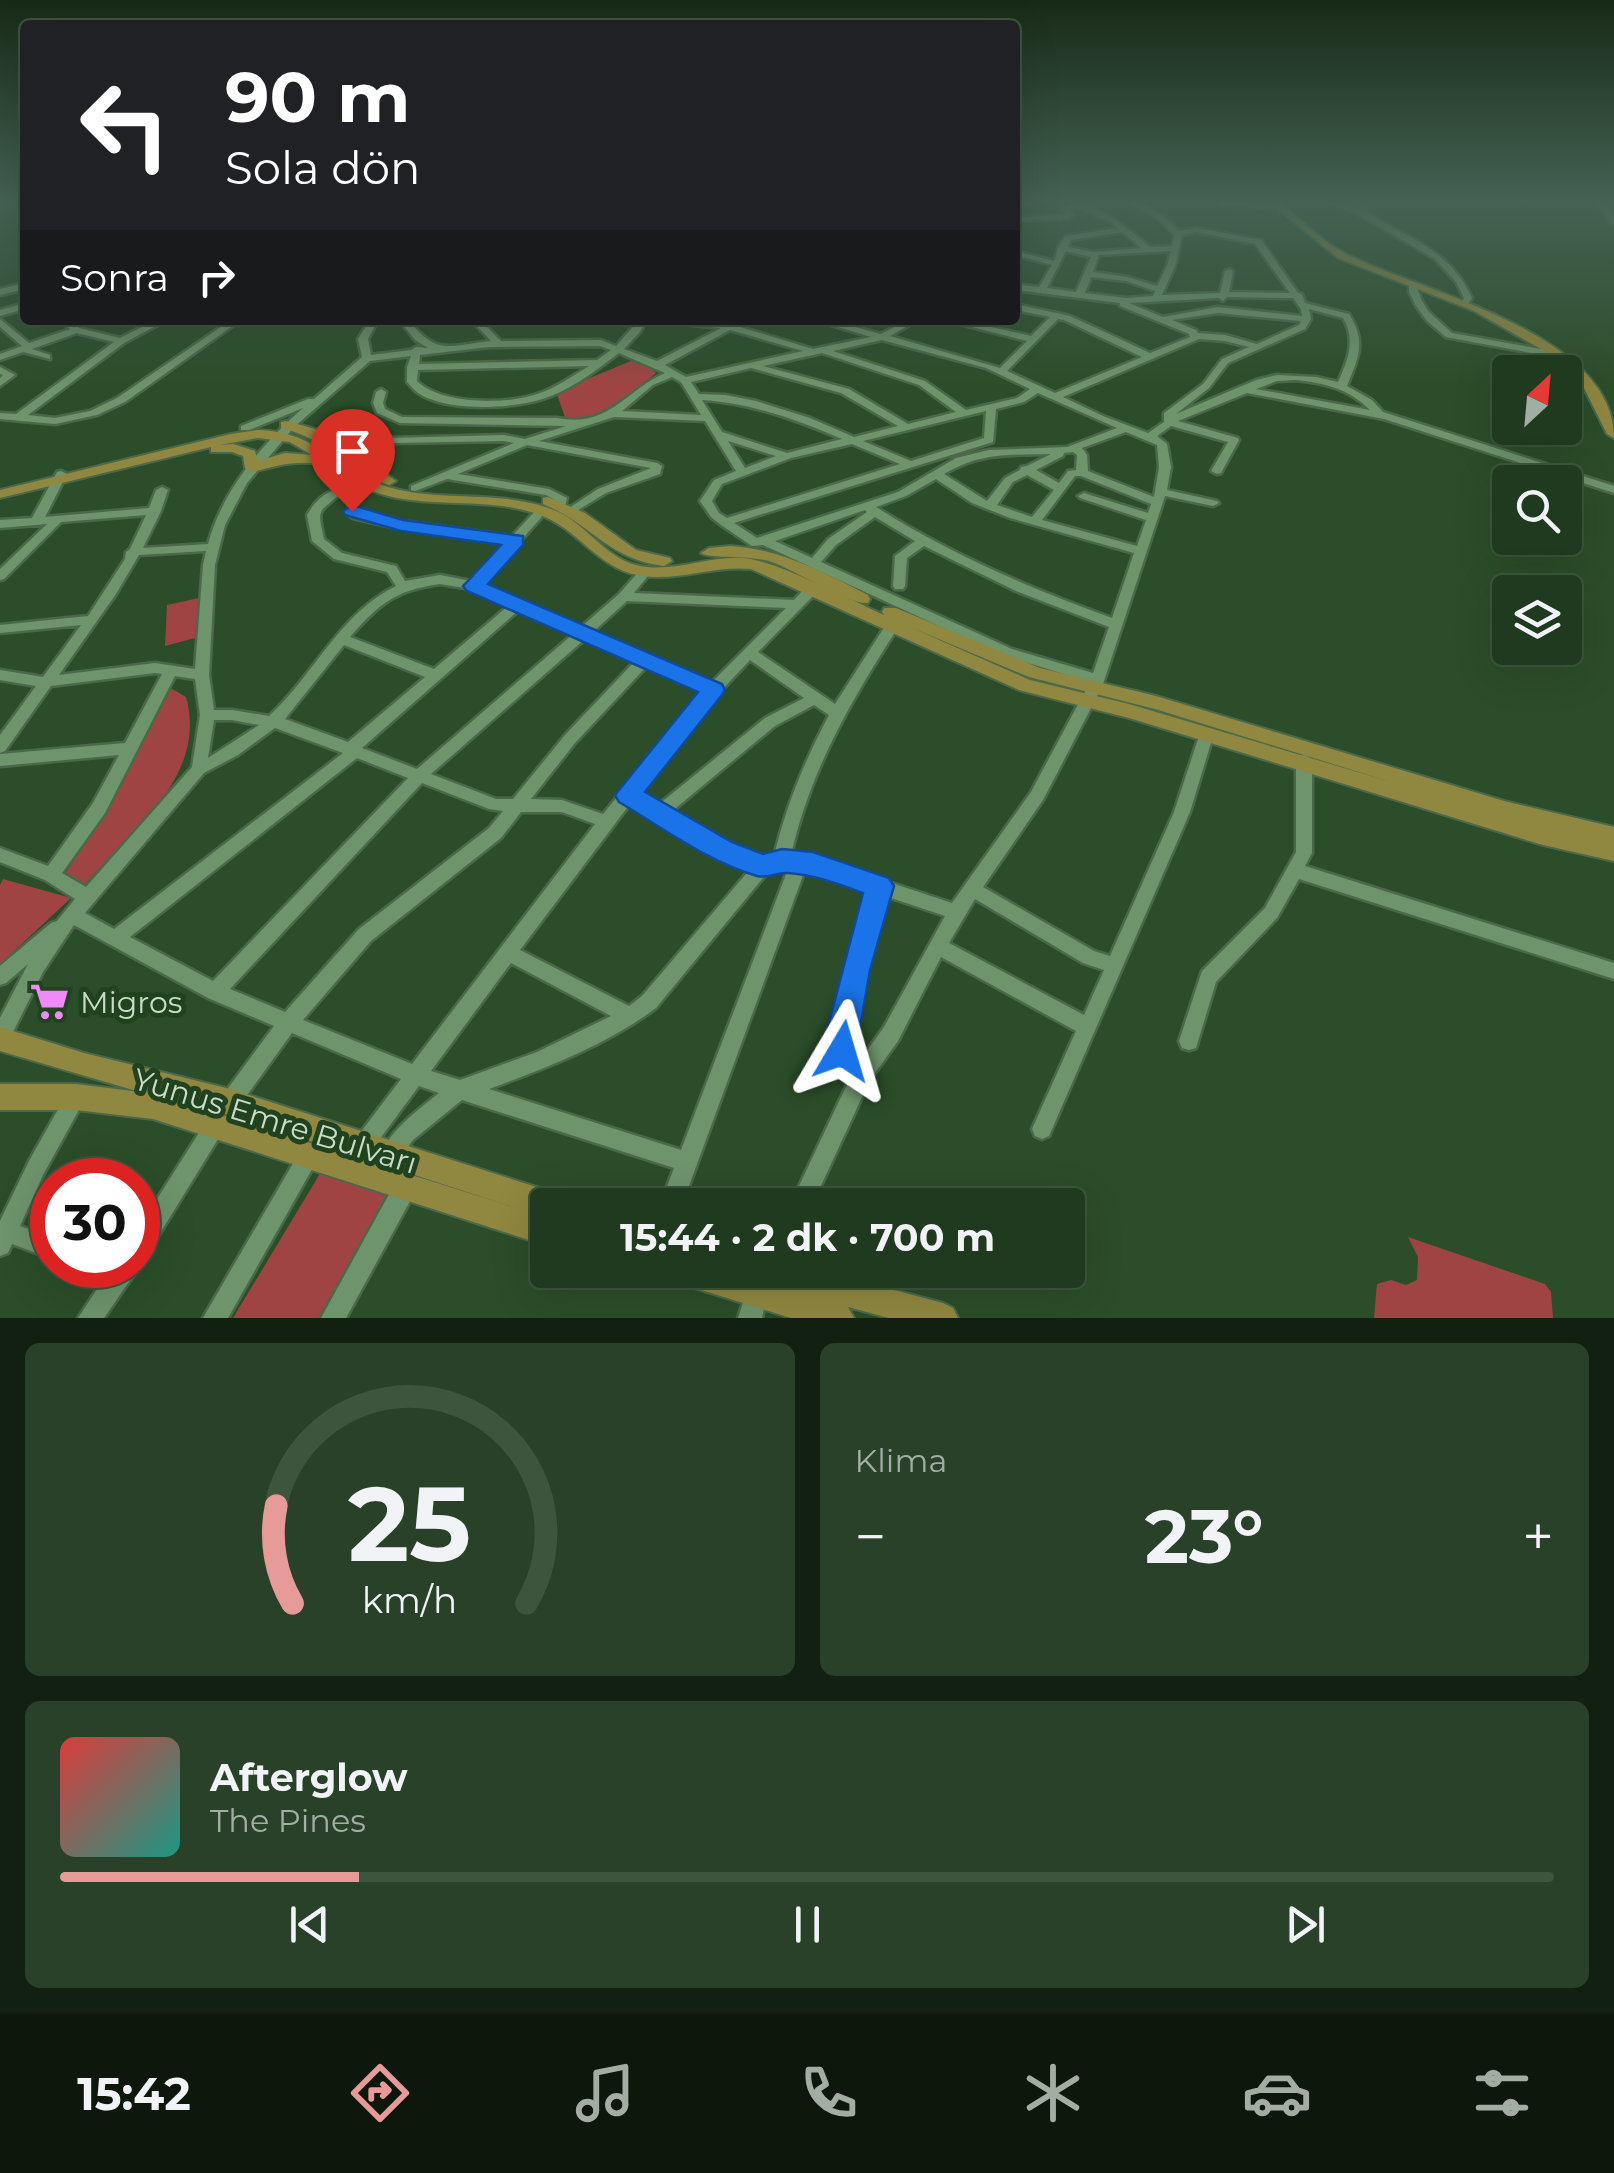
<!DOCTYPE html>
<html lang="tr">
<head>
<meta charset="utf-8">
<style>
	:root { --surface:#203a1f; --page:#284128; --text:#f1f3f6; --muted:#a2ada4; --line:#3d543d; --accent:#e69b98 }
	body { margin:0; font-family:Montserrat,sans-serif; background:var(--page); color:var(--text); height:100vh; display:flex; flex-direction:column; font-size:38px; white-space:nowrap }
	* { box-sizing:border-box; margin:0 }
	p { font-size:32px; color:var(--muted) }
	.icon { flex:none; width:55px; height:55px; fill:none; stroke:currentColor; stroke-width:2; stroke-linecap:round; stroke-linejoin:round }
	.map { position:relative; height:1318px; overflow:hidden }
	.details { display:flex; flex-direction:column; gap:25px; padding:25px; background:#122011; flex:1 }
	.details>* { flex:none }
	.banner { position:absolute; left:20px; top:20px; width:1000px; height:305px; border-radius:10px; box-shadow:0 10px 40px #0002,0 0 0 2px var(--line); background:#202124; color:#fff; overflow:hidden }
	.needle { width:65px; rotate:26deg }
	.tools { position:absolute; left:1492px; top:355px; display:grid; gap:20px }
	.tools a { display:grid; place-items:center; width:90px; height:90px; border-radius:10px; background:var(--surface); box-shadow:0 10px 40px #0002,0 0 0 2px var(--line); font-size:50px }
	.speed { position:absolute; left:30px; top:1158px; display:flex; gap:20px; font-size:50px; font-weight:700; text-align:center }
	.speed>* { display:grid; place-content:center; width:130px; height:130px; border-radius:50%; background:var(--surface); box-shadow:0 10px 40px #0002,0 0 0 2px var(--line); line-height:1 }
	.speed .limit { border:15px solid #d22; background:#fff; color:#111 }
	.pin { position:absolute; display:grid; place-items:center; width:85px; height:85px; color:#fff; margin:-102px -42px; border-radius:50% 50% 50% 0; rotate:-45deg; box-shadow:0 0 10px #0007 }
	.pin .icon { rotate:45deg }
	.me { position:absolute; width:110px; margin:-55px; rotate:7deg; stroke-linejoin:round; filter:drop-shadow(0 0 8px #0008) }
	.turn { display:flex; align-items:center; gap:35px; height:210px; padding:0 40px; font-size:45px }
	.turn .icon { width:130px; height:130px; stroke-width:2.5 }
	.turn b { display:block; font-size:70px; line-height:85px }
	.then { display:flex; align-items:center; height:95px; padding:0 40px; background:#0003; gap:20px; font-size:38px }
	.big { font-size:75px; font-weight:700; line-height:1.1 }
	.details .tile { flex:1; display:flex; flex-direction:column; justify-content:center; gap:15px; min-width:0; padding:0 35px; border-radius:15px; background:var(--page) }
	.details .dial { align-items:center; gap:0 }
	.dial svg { height:260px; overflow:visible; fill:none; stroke:var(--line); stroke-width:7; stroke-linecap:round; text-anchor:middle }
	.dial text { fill:var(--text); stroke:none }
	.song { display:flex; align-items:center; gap:30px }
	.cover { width:120px; height:120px; border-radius:15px; background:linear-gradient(135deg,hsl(0 70% 55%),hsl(170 70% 35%)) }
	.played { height:10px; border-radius:5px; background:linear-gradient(90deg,var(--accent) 20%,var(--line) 20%) }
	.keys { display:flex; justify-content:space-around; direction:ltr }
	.heat { display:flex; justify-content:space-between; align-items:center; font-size:55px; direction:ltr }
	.details .tiles { flex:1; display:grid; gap:25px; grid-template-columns:1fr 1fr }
	.tile:last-child { grid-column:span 2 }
	.trip { position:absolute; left:530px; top:1188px; width:555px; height:100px; border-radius:10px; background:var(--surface); box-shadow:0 10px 40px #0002,0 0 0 2px var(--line); font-weight:700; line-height:100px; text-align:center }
	.tab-bar { display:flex; height:160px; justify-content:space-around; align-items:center; background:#0d170c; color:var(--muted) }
	.tab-bar .icon { width:70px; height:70px }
	.tab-bar .active { color:var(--accent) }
	.tab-bar b { font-size:45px; color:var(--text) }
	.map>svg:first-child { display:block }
	.green { fill:#a04443 }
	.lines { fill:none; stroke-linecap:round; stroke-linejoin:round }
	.minor-casing { stroke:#4b694a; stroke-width:5 }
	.major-casing { stroke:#4b694a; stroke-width:4 }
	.minor { fill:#6e946c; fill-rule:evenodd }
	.major { fill:#908740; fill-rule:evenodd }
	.route { fill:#1a73e8; stroke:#114b97; stroke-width:2.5 }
	.labels { text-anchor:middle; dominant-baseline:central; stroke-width:10; stroke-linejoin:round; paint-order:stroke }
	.near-poi-label { font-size:30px; fill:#c8dcc6; stroke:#20421f; text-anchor:start }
	.near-street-label { font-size:30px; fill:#c8dcc6; stroke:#20421f }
</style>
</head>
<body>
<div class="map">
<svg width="1614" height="1318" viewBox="0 0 1614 1318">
	<rect width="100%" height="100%" fill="#2b4d29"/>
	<g class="green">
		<path d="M631 361 651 368 656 373C631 394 600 426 565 417L556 392Z"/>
		<polygon points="199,598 199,637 165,646 167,605"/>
		<path d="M167 686 186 697C208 776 131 832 85 884L64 875C106 814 139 754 167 686Z"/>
		<polygon points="3,879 71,898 0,964 0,885"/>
		<polygon points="321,1172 388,1195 320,1318 233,1318"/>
		<polygon points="1408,1237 1545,1284 1551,1292 1553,1318 1374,1318 1377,1284 1391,1280 1406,1285 1417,1280 1418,1257"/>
	</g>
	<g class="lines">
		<defs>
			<g id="minor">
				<polygon points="1015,203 1028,203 1015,206"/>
				<path d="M1071 203C1102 203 1128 229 1150 247L1172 246 1174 235 1156 217 1129 203C1151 203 1165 217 1179 231L1196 228 1261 240 1298 293 1302 294 1305 303 1349 314C1367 342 1358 358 1347 386L1372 400 1383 412 1614 486V493L1384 419 1247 393 1178 421 1238 438 1239 440 1221 473 1217 474 1211 471 1228 442 1171 426 1157 436 1167 444 1171 467 1167 490 1217 501 1219 503 1213 506 1165 496 1102 687 1043 800 983 887 1094 951 1110 956 1174 812 1200 733 1202 729H1212L1214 733 1190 812 1049 1136 1042 1139 1035 1136 1032 1129 1076 1031 941 957 898 1041 870 1080 812 1205H790L851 1076 838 1064 830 1038 869 890 805 870 682 1205H660L674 1168 462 1100 413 1140 397 1162 390 1165 383 1162 380 1155C392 1128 417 1111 439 1093L419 1086 368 1155 361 1158 354 1155 351 1148 354 1141 401 1079 292 1033 237 1109 230 1112 223 1109 220 1102 223 1095 274 1026 208 998 74 925 43 972 7 1044 0 1046V1018L28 964 6 983 0 985V966L51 923 57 921 75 899 45 880 0 862V848L48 866 93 803 119 755 0 766V754L125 743 162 674 155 673 51 686 5 751 0 753V735L36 686 0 680V670L43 677 81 625 0 633V625L88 616 125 559 126 552 130 549 146 515 61 522 4 579 0 580V569L47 524 0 528V520L32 518 57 472 61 471 67 474 45 517 149 508 156 490 162 487 168 490 161 511 143 548 208 544C222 491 263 443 303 408L249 430H241V426L308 399H314L362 357 358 339 370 320H378L368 339 371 355 411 350 416 347 428 348 415 340 399 320H408C439 357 448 345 491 341L471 320H480L501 341 601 340 616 346 639 320H647L640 332 624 349 657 361 721 328 674 323 670 320H700L728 324 735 320H746L737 326 813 349 871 337 815 320H829L881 334 907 320H918L890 336 1000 368 1027 341 944 320H960L1031 336 1050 317 1015 310V304L1070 316 1150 353 1190 337 1189 334 1120 306V303L1015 290V284L1039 287 1052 265 1015 255V251L1054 261 1058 248 1065 236 1118 228 1110 222 1078 207 1070 210 1074 215 1067 219 1015 221V217L1065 215 1062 209ZM1122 232 1141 248 1093 252 1068 247 1071 240ZM1196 232 1255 244 1290 293 1229 292 1233 271 1229 269 1225 271 1220 293 1162 295 1175 266 1182 235ZM1066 251 1091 257 1076 292 1047 288ZM1171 251 1167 266 1157 286 1127 277 1093 272 1099 255ZM1091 277 1126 281 1155 291 1153 296 1126 298 1085 293ZM1227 297 1293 298 1301 309 1302 316 1218 307 1163 317 1129 303 1219 298 1223 301ZM1309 309 1343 318C1356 340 1348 360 1338 382L1316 377 1277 375 1256 380 1176 414 1209 388 1228 363 1305 329 1311 319ZM1218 313 1301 321 1299 325 1257 344 1225 335 1198 333 1196 330 1172 320ZM1058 319 1064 320 1142 357 1055 393 1007 371ZM730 330 803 351 686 377 665 365ZM1199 339 1225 341 1249 347 1222 359 1203 384 1164 413V422L1148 433 1103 416 1063 397ZM882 340 986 368 1030 389 1017 398 966 410 925 381 833 351ZM600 346 611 350 597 360 419 364 420 355 489 347ZM619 353 665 373C623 392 609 428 557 418L402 417 385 409 383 403 386 392 381 389 376 392 373 403 377 413 400 423 566 426 525 439 504 435 390 438 389 440 394 443 504 441 514 443 411 486V490L415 491 447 479 546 495 555 500 557 507H565L567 498 549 489 458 474 527 445 651 468 598 489 569 508 567 510 573 513 606 493 660 474 662 466 657 463 539 441 614 417 705 421 736 471 714 480 700 501 711 517 721 525 752 546 763 545 1002 655 1090 682 1031 792 952 903 813 857 791 855C810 770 852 699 899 626L897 623H887L835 704 758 652 817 592 818 589 817 586H807L794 600 634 593 651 572 645 568 641 569 619 594 581 627 482 585 546 512V508H538L512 536 401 521 359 512 357 506H349L347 514 353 518 401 529 506 542 471 581 440 575 405 581 396 566 342 553 324 539C317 507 318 514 341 493L335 490C322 494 314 503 307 515L312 541 334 559 387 572 396 586C340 613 314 675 269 716L232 710H214L209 675 215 565 225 525 247 483 294 427 370 361 411 356 407 367V382C410 385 415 391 418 393 448 413 520 409 551 396 576 386 598 369 619 353ZM822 353 919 385 956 412 908 424 849 389 763 366ZM589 366C573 376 557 387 540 393 509 405 441 405 417 381L418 370ZM751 368 841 393 898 426 854 437 810 418 756 401 725 395 699 394 691 382ZM672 377 681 382 701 415 622 411 653 385ZM1296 380C1324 383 1350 389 1370 410L1256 389 1277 381ZM1038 393 1117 428 1067 447 989 450 956 458 898 492 757 538 734 523 993 442 996 409 1024 402ZM702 400C752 403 797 420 842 439L787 453 722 432ZM986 411 984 438 911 461 863 441ZM1126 432 1157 445 1159 467 1154 497 1088 471 1087 455 1082 448ZM728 441 776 456 745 468ZM852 444 900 464 727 518 719 513 712 501 722 484 791 458ZM1073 452 1077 455 1076 470 1068 471 1059 483 1036 470 1063 456 1064 453ZM1051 454 1027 466 1021 467 1020 470 1005 478 987 501 944 474C981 452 1010 455 1051 454ZM1027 475 1054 490 1032 517 997 505 1013 482ZM1075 476H1081L1151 504 1148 513 1084 493 1078 496 1080 498 1146 520 1137 546 1042 520ZM936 479 972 503 1010 518 1134 553 1112 618C1029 588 950 554 876 507L906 496ZM865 510 867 512 828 539 812 558 775 541ZM875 517 915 541 895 556 893 586 895 589H903L905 586 907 558 924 546 1016 591 1109 627 1093 673 1012 649 821 562 836 545ZM206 551 203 565 195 669 155 663 59 675 116 594 139 555ZM440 584 471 589 508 606 434 669 350 637C379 604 395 590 440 584ZM627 601 786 608 712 682 593 632ZM519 610 573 634 417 769 362 748ZM585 639 635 661 565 735 513 799H496L431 774ZM344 645 425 677 348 742 285 719ZM750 660 804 698 765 718 658 805 638 793 719 693ZM647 666 705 691 603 814 562 800 531 799 575 743ZM175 676 195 679 200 715 192 767 86 887 62 873 105 813ZM814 705 829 715C805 760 786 806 774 856 746 864 696 827 671 812L775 726ZM214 720H232L259 725 208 758ZM275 728 343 753 114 929 85 913 204 773 238 755ZM357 758 408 778 213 981 130 937ZM422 783 489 809 503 811 489 828 359 929 285 1012 230 989ZM630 804 716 855 751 868 642 996 629 1006 520 950ZM521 812H562L595 824 412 1064 303 1020 371 941 501 838ZM781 868 788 869 681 1150 489 1089C546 1068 607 1045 656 1008L768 872ZM885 896 945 916 884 1027 861 1059 853 1051 850 1038ZM975 899 1083 963 1104 970 1084 1015 949 943ZM511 963 611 1016 537 1052 460 1080 431 1071Z"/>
				<polygon points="1218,203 1254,203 1286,207 1282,209 1222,205"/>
				<path d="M1331 203H1342L1360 210 1359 203H1367L1368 213C1410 239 1450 250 1472 298L1467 306 1460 304 1464 298 1456 282 1435 259 1361 216Z"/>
				<polygon points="1598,203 1606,203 1614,216 1614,224 1611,224"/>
				<polygon points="1409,282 1415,282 1421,299 1428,311 1452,333 1558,352 1563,355 1558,358 1446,337 1427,321 1416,306 1409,292"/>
				<polygon points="25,283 25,289 0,295 0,289"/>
				<polygon points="25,303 25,309 0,316 0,310"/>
				<polygon points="0,319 29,343 70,329 60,320 69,320 79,328 120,338 156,320 167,320 124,343 28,415 55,418 90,411 117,398 231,320 241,320 125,402 97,415 55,424 0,419 0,413 16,414 114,342 77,333 32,349 50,355 50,359 23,352 0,360 0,354 22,346 0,327"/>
				<polygon points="0,367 15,375 0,386 0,378 3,375 0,374"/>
				<polygon points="1304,755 1309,757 1312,761 1312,853 1305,866 1614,963 1614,979 1299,879 1277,918 1216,982 1196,1048 1189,1050 1182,1048 1179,1041 1202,971 1265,908 1296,852 1296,761 1299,757"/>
				<polygon points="76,1087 83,1090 86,1097 43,1175 20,1226 52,1237 52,1259 12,1244 8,1253 0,1256 0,1221 29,1161 69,1090"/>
				<polygon points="216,1114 223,1117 226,1124 223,1131 146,1256 138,1259 138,1229 209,1117"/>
				<polygon points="309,1145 316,1148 319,1155 316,1162 228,1318 203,1318 302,1148"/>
				<polygon points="406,1175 414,1178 417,1186 414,1194 346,1318 321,1318 398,1178"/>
				<polygon points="138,1263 138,1265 135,1273 104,1318 78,1318 105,1277 93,1273 90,1265"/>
				<polygon points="760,1270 785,1270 766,1300 762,1318 738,1318 748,1287"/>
			</g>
			<g id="major">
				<path d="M1270 203H1281C1302 220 1324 243 1348 255 1422 292 1614 333 1614 438L1607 434 1583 386 1546 352 1474 311 1338 258Z"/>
				<path d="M286 421 319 430 396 481 389 485C349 471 326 438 281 428V422Z"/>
				<path d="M258 430C320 432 335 470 388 487 442 503 501 489 554 510 585 522 604 557 636 565 671 574 707 556 743 558 775 560 850 600 884 615L882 612 884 608H896L1040 668 1156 696 1504 801 1614 827V861L1543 845 1129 718 1019 690 751 569C713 565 674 583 637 575 597 567 577 528 540 515 492 497 438 508 388 496 373 492 359 486 346 479 337 474 329 466 319 464 294 460 276 466 252 472L245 468 243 456 232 452H211V447L0 498V490L231 434ZM258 438 290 442 312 455 285 453 258 461 255 451 233 444 220 445ZM910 627 1029 677 1155 709 1391 782 1129 704 1030 680Z"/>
				<path d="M548 497 585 513 636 550 670 558 672 561 664 566C608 559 592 524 543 504V498Z"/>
				<path d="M730 546C781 549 823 572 868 595L870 599 868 603C849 605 795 570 772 562 752 555 710 559 701 553L709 548Z"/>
				<path d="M0 1027 84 1053 230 1089 549 1191 559 1195 563 1205H548V1246L153 1119 76 1110H0V1084H76L140 1092 0 1051ZM184 1103 230 1115 513 1207Z"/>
				<polygon points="668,1270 729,1270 753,1277 750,1270 818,1270 943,1303 953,1308 958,1318 889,1318 848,1307 854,1318 791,1318 682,1284 672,1280"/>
			</g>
		</defs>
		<use href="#minor" class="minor-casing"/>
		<use href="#major" class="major-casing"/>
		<use href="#minor" class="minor"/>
		<use href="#major" class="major"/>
	</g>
	<linearGradient id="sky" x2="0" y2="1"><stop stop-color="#182a17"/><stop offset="0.52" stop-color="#446254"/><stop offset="1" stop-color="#446254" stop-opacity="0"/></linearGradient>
	<rect width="1614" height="387" fill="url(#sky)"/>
	<path class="route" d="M352 505 403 520 523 536V545L488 584 722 684 725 690 722 695 645 792 732 842 763 854 782 849 813 852 889 878 894 886 870 970 854 1062 842 1067 831 1062 825 1038 863 893C838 884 815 875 788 873 777 872 768 879 757 876 708 862 663 828 619 802L615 795 698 692 467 591 463 586 467 582 501 545 401 531 345 515 343 511Z"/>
	<defs>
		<symbol id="supermarket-bare" viewBox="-9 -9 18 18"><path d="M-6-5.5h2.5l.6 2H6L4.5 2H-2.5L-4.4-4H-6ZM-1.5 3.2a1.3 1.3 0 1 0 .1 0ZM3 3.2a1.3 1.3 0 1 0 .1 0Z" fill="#ed8cf9" stroke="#20421f" stroke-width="2.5" paint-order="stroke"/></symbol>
	</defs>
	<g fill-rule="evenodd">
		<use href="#supermarket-bare" x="22" y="974" width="55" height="55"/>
	</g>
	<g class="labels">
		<g class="near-poi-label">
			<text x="80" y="1002">Migros</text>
		</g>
		<g class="near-street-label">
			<text transform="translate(275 1121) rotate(17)">Yunus Emre Bulvarı</text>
		</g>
	</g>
</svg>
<div class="tools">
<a><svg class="needle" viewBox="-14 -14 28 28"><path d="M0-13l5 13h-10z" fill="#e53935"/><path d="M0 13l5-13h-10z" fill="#a2ada4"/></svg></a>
<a><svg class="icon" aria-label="search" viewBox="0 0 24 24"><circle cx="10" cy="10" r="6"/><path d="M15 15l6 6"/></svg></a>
<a><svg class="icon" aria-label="layers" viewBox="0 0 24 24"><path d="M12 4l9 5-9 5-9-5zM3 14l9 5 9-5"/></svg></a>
</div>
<div class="speed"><div class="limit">30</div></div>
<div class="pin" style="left:352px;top:511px;background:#d93025"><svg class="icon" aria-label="arrive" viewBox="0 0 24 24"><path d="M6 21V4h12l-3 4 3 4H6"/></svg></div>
<svg class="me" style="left:842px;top:1051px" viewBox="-20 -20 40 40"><path d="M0-17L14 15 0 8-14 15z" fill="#1a73e8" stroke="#fff" stroke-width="4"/></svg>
<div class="trip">15:44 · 2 dk · 700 m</div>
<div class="banner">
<div class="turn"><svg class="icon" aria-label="left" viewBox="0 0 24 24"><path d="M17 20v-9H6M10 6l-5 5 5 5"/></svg><div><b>90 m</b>Sola dön</div></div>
<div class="then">Sonra<svg class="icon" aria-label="right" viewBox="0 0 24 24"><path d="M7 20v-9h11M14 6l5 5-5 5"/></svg></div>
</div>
</div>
<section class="details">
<div class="tiles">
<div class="tile dial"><svg viewBox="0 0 100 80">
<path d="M14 69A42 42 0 1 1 86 69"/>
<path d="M14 69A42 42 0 0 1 9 39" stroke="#e69b98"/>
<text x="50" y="56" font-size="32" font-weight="700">25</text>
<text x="50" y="72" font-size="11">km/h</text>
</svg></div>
<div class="tile"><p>Klima</p>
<div class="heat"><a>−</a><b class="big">23°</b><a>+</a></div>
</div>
<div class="tile">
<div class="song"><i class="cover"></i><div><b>Afterglow</b><p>The Pines</p></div></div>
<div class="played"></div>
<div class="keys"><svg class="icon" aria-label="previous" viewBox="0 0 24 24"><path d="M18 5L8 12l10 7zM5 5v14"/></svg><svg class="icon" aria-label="pause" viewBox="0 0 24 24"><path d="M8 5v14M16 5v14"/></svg><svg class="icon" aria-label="next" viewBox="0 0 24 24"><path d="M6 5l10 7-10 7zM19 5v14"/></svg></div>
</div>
</div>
</section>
<nav class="tab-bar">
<b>15:42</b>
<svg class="icon active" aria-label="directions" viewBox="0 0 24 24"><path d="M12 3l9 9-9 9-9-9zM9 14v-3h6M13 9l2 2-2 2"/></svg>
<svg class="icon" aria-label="music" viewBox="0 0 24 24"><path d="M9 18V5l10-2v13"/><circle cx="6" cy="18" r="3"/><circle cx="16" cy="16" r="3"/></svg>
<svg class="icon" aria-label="phone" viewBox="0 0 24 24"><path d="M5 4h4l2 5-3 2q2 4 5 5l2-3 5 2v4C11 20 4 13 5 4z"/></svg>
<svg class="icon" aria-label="climate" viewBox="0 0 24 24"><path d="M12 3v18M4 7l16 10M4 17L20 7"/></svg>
<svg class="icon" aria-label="car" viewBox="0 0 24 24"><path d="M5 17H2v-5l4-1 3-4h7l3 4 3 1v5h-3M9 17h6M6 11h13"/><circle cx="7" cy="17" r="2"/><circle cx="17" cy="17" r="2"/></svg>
<svg class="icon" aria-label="filters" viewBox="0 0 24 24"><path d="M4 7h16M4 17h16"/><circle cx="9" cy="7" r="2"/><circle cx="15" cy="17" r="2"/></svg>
</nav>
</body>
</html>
